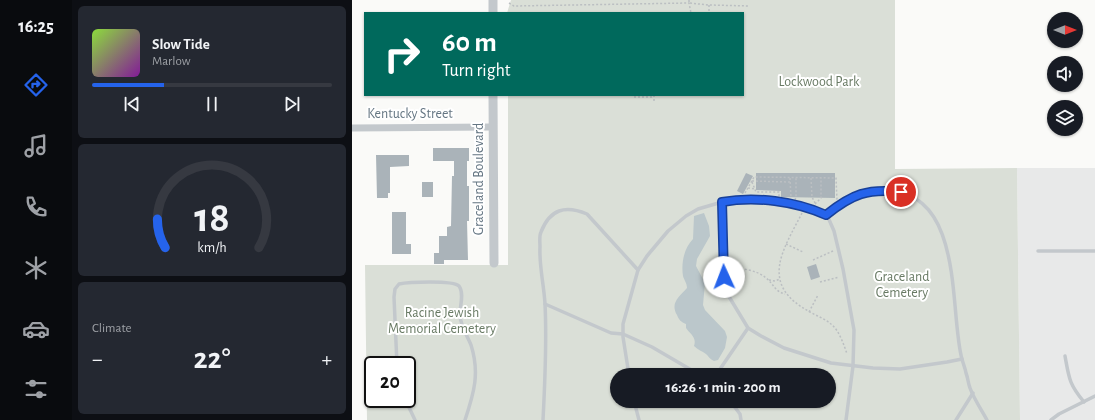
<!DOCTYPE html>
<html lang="en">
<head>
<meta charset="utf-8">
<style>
	:root { --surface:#171b24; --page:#242831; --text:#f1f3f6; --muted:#9ea1a6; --line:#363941; --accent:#2563eb }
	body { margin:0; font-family:"Alegreya Sans",sans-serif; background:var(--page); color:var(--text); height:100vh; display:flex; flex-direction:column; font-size:15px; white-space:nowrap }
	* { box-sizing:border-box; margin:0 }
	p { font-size:13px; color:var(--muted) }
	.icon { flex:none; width:22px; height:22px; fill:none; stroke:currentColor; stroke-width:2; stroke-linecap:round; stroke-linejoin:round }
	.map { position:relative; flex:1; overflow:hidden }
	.panel { display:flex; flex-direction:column; gap:6px; padding:6px; background:#0d0f14; width:280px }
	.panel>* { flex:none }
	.top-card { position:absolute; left:12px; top:12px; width:380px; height:84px; border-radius:0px; box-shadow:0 1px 3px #0004; background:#00695c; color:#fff; overflow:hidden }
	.needle { width:26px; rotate:90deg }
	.buttons { position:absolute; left:695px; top:12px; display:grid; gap:8px }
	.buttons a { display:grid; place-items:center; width:36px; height:36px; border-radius:50%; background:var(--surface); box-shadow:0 1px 3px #0004; font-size:20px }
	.speed { position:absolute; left:12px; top:356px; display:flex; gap:8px; font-size:20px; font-weight:700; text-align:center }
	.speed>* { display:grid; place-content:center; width:52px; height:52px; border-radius:50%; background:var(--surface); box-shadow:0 1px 3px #0004; line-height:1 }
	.speed .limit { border:2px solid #111; border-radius:6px; background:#fff; color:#111 }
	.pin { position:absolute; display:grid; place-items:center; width:34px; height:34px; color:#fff; margin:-17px; border:2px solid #fff; border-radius:50%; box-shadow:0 1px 4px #0007 }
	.me { position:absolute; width:44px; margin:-22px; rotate:358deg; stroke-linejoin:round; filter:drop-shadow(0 0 3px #0008) }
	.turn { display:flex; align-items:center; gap:14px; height:84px; padding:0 12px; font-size:18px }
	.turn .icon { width:52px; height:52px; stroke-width:2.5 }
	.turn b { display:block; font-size:28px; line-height:34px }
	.big { font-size:30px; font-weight:700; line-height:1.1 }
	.panel .tile { flex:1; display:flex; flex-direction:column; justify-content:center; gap:6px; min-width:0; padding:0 14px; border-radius:6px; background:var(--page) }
	.panel .dial { align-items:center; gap:0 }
	.dial svg { height:104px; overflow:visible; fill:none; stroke:var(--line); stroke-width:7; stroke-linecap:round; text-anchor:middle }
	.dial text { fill:var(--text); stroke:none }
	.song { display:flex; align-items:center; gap:12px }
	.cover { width:48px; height:48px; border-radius:6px; background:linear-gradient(135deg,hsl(90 70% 55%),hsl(290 70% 35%)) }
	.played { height:4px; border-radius:2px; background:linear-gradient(90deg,var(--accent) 30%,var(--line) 30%) }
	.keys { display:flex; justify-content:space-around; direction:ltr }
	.heat { display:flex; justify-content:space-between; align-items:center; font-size:22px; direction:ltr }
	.trip { position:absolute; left:258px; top:368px; width:226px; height:40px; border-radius:20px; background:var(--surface); box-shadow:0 1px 3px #0004; font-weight:700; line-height:40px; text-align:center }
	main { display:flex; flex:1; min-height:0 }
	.dock { display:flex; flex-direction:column; width:72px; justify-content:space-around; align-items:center; background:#090b0e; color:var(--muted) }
	.dock .icon { width:28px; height:28px }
	.dock .current { color:var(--accent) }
	.dock b { font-size:18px; color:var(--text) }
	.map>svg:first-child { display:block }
	.built { fill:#e8e9e9 }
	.green { fill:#dadfd7; fill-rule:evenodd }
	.water { fill:#bbc7cb }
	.building { fill:#aab3b9 }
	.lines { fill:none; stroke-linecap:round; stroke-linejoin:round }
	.path { stroke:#bbbfc2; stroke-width:1.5; stroke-dasharray:2 2; stroke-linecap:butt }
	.service { stroke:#c3c8cc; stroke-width:3.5 }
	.minor { stroke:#c3c8cc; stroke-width:7 }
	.tertiary { stroke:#c3c8cc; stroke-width:9 }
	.route-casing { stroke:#184099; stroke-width:10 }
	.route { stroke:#2563eb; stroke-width:7 }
	.labels { text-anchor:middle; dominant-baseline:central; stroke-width:4; stroke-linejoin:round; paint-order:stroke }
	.park-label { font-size:14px; fill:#687a64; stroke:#fff }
	.street-label { font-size:14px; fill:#657683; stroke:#fff }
</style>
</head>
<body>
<main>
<nav class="dock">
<b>16:25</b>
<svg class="icon current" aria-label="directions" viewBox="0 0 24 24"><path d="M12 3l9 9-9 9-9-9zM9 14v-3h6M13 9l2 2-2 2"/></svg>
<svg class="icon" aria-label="music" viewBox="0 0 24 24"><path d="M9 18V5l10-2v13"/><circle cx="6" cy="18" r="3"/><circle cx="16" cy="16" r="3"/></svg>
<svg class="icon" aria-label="phone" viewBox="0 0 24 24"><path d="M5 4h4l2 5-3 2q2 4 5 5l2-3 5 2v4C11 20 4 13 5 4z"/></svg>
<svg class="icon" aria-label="climate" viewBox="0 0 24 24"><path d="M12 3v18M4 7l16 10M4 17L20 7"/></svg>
<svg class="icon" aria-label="car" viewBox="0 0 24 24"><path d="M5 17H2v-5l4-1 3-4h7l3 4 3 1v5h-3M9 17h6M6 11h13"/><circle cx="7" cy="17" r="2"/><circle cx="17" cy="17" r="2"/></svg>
<svg class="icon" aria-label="filters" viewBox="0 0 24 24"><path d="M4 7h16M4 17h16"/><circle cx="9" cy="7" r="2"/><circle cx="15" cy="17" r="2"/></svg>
</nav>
<section class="panel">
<div class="tile">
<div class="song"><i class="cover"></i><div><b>Slow Tide</b><p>Marlow</p></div></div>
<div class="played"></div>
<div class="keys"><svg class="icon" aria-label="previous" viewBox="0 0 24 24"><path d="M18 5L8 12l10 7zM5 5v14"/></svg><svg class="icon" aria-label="pause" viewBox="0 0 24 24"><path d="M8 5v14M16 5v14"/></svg><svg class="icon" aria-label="next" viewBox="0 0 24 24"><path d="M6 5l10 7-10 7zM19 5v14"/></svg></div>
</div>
<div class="tile dial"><svg viewBox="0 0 100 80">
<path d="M14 69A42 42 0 1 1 86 69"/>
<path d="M14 69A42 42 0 0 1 8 47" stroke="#2563eb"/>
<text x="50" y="56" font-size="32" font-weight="700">18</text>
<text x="50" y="72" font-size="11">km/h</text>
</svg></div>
<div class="tile"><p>Climate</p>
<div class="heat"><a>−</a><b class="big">22°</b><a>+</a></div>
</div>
</section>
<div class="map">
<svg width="743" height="420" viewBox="0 0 743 420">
	<rect width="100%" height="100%" fill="#fafaf8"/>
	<polygon class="built" points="665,168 743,168 743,420 668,420"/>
	<path class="green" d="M159 0H543V169L665 168 668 420H15L13 265H156V95H391V13H155ZM21 365H55V399H21ZM265 375H477V401H265Z"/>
	<path class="water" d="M352 213 357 226 358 236 345 259 344 266 353 283 351 305 353 310 373 331 375 337 373 348 366 360 362 361C358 359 357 357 354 354 350 351 346 350 342 346 345 337 338 334 334 328V324C329 322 327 320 325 315 318 303 327 297 335 288 335 283 332 280 331 276 329 263 332 248 341 239L342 216Z"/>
	<g class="building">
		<polygon points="81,148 117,148 117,161 115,161 115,186 117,186 117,221 115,221 116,260 92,260 92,264 82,264 82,253 87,253 87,236 95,236 95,227 99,226 100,176 102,176 102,161 81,161"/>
		<polygon points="24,155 57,155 57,166 38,167 38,193 36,193 36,198 25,198"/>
		<polygon points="394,173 401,176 391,194 385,191"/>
		<polygon points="404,173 483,173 483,198 429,197 429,191 404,190"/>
		<rect x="70" y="182" width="11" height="15"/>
		<polygon points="40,212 54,212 54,244 59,244 59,254 40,254"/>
		<polygon points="464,264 468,277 459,280 455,267"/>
	</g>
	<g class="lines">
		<g class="path">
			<polyline points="337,0 337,3 357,5 397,6"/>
			<polyline points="157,3 162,6 337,3 339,13"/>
			<polyline points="357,5 357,13"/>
			<polyline points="302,95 302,102"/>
			<polyline points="282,97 302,97"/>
			<polyline points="438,178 439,198"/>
			<polyline points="459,178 460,197 463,203"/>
			<polyline points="400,181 438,182"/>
			<polyline points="400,182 404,192 427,192 427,197"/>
			<polyline points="396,188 404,189"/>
			<polyline points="393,193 402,177 484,178 485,200"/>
			<polyline points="443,200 444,197 444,178"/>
			<polyline points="463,204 469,198 469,178"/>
			<path d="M450 213C443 227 435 240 430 255 421 283 434 299 458 312 465 316 473 319 479 324 487 330 492 345 495 354"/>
			<polyline points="434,244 451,252"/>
			<polyline points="461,260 481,251"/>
			<path d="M377 268C389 268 405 270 414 278 422 284 422 291 433 294"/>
			<polyline points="417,280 423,281 428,279"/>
			<polyline points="468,282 487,277"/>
			<polyline points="457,312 466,295"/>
		</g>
		<g class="service">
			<polyline points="370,202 372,267 376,295 396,328 409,336 432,348 479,363 521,368 548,369 595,362 610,359"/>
			<path d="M475 215C494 199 515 188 541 191 610 199 598 306 609 355 610 361 613 367 614 373 616 378 616 383 618 388 622 399 629 409 635 420"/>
			<polyline points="686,251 743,251"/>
			<polyline points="193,304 259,333 271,334 300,347 348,375"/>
			<path d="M713 356C717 378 717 384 732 402"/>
			<path d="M45 365 42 297 43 289 47 284C56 282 101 280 107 286 113 294 107 308 108 316 109 327 115 335 119 345 128 373 122 393 113 420"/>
			<polyline points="277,375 271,337 271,324 286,270 295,256 316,231 334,216 346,209 370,202 384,200 405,199 436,204 465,211 475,215 482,231 491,269 502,330 501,366 494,420"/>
			<polyline points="364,375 396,328"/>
			<polyline points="53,399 63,420"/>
			<polyline points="282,401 287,420"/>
			<polyline points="378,401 388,414 389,420"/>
			<path d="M191 420C193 382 195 343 193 304 192 285 187 266 188 247 188 242 187 236 189 232 198 209 213 205 235 214L286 270"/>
			<polyline points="604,420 621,393"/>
			<polyline points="699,420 707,414 743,396"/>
		</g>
		<polyline class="minor" points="0,128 141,127"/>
		<g class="tertiary">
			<polyline points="141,0 141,13"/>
			<polyline points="141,95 142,263"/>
		</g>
	</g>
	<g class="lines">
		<defs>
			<path id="route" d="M372 277 370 202C403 196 443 201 474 215 500 194 516 188 549 192"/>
		</defs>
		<use href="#route" class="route-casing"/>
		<use href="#route" class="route"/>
	</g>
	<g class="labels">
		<g class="park-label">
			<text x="467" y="82">Lockwood Park</text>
			<text x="550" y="277">Graceland<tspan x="550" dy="16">Cemetery</tspan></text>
			<text x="90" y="313">Racine Jewish<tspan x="90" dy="16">Memorial Cemetery</tspan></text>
		</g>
		<g class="street-label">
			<text x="58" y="114">Kentucky Street</text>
			<text transform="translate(127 179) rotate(-90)">Graceland Boulevard</text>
		</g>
	</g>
</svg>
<div class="buttons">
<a><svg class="needle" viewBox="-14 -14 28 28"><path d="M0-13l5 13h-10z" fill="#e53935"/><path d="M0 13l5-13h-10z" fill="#9ea1a6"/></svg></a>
<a><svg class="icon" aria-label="sound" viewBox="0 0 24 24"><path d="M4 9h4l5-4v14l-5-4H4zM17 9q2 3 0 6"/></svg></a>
<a><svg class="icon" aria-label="layers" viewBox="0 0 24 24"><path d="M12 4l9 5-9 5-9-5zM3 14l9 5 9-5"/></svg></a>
</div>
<div class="speed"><div class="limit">20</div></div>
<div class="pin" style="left:549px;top:192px;background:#d93025"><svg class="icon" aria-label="arrive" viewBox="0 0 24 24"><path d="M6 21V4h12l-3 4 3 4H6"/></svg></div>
<svg class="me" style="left:372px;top:277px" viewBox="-20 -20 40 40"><circle r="19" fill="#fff"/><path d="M0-13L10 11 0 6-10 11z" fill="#2563eb"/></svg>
<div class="trip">16:26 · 1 min · 200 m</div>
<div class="top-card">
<div class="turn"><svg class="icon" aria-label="right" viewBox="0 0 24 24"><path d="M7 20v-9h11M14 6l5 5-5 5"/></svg><div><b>60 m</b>Turn right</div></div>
</div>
</div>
</main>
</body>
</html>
